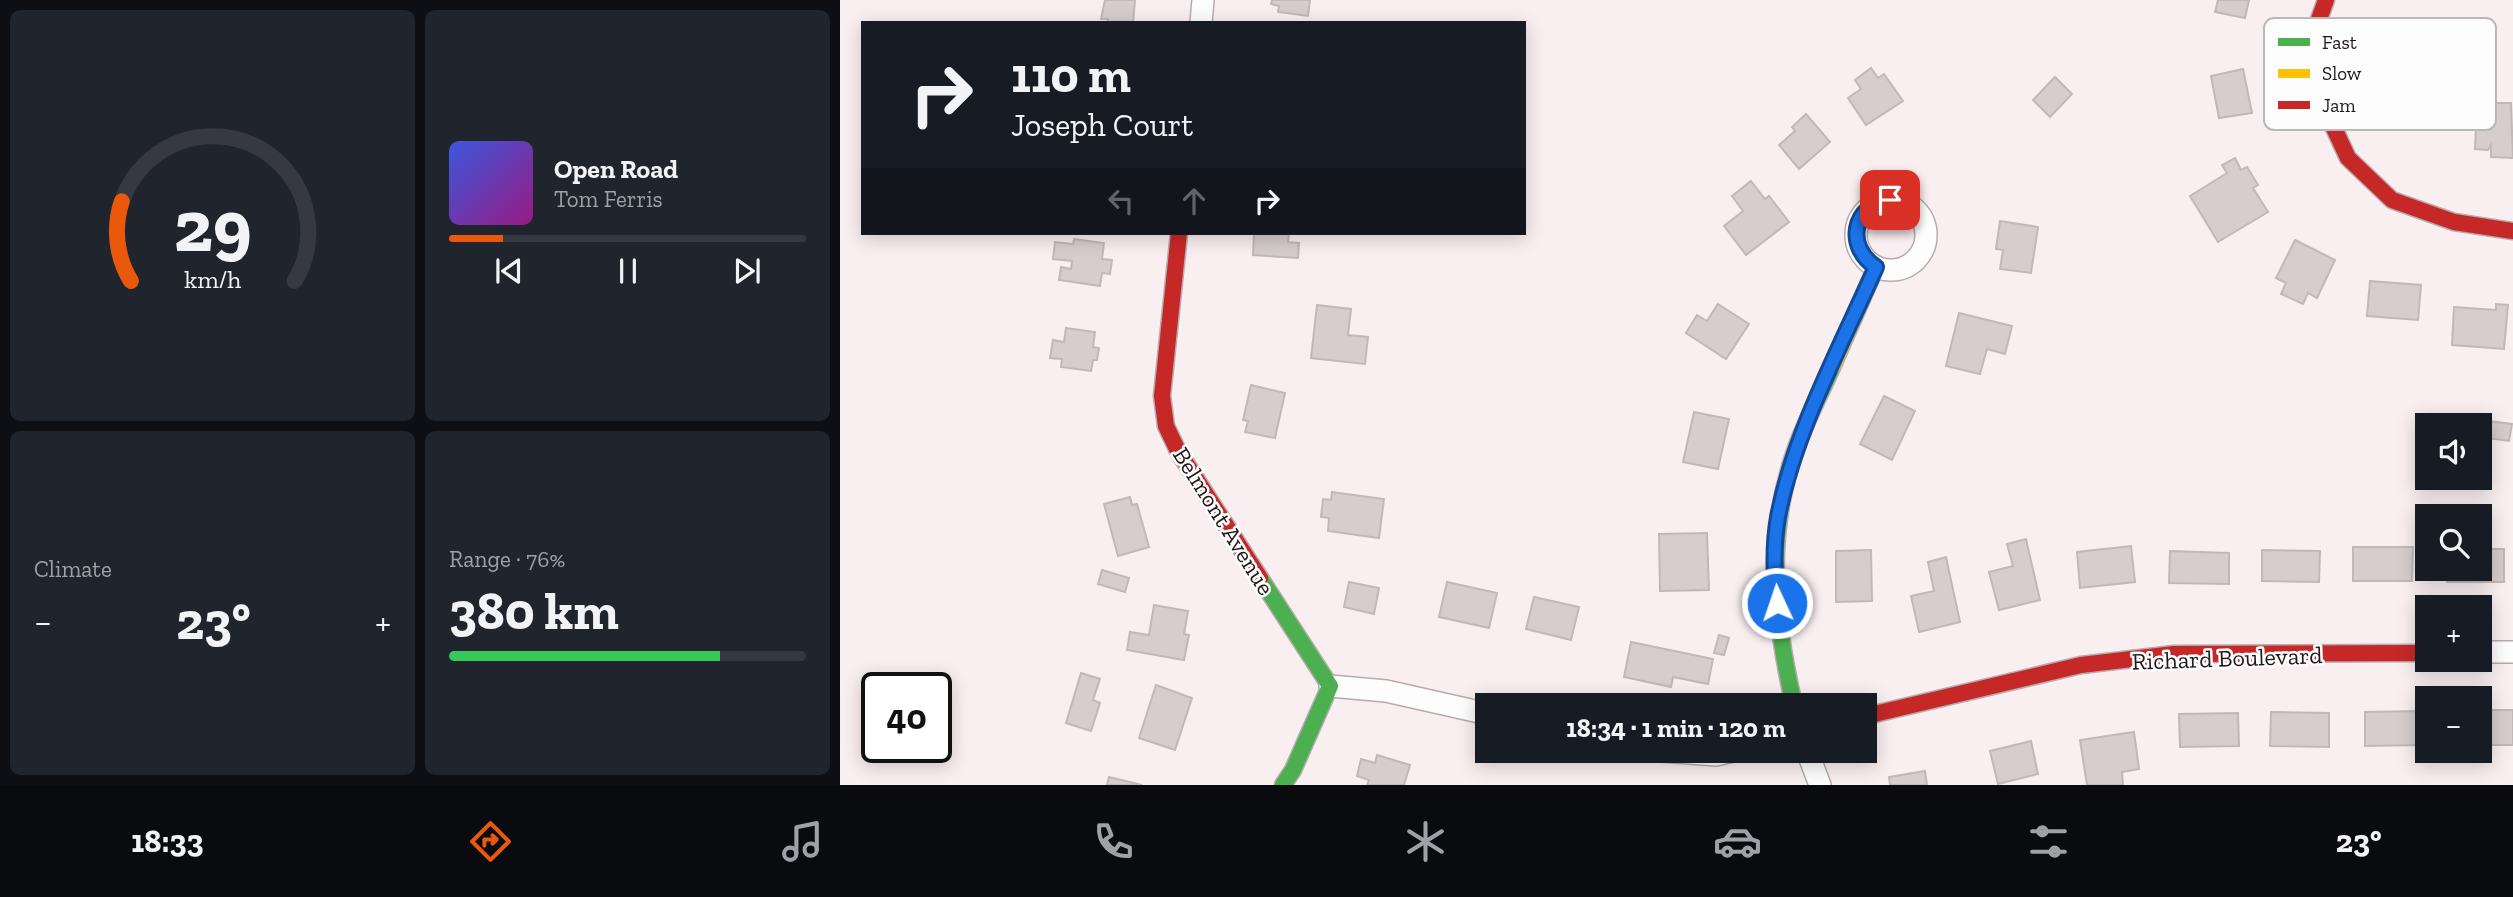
<!DOCTYPE html>
<html lang="en">
<head>
<meta charset="utf-8">
<style>
	:root { --surface:#171b24; --page:#20242c; --text:#f1f3f6; --muted:#9ea1a6; --line:#363941; --accent:#ea580c }
	body { margin:0; font-family:"Zilla Slab",serif; background:var(--page); color:var(--text); height:100vh; display:flex; flex-direction:column; font-size:26px; white-space:nowrap }
	* { box-sizing:border-box; margin:0 }
	p { font-size:23px; color:var(--muted) }
	.icon { flex:none; width:38px; height:38px; fill:none; stroke:currentColor; stroke-width:2; stroke-linecap:round; stroke-linejoin:round }
	.map { position:relative; flex:1; overflow:hidden }
	.drawer { display:flex; flex-direction:column; gap:10px; padding:10px; background:#0d0f14; width:840px }
	.drawer>* { flex:none }
	.hud { position:absolute; left:21px; top:21px; width:665px; height:214px; border-radius:0px; box-shadow:0 4px 18px #0003; background:#171b24; color:var(--text); overflow:hidden }
	.tools { position:absolute; left:1575px; top:413px; display:grid; gap:14px }
	.tools a { display:grid; place-items:center; width:77px; height:77px; border-radius:0px; background:var(--surface); box-shadow:0 4px 18px #0003; font-size:35px }
	.speed { position:absolute; left:21px; top:672px; display:flex; gap:14px; font-size:35px; font-weight:700; text-align:center }
	.speed>* { display:grid; place-content:center; width:91px; height:91px; border-radius:50%; background:var(--surface); box-shadow:0 4px 18px #0003; line-height:1 }
	.speed .limit { border:4px solid #111; border-radius:10px; background:#fff; color:#111 }
	.pin { position:absolute; display:grid; place-items:center; width:60px; height:60px; color:#fff; margin:-30px; border-radius:14px; box-shadow:0 4px 10px #0006 }
	.me { position:absolute; width:77px; margin:-38px; rotate:357deg; stroke-linejoin:round; filter:drop-shadow(0 0 5px #0008) }
	.turn { display:flex; align-items:center; gap:24px; height:147px; padding:0 35px; font-size:32px }
	.turn .icon { width:91px; height:91px; stroke-width:2.5 }
	.turn b { display:block; font-size:49px; line-height:60px }
	.lanes { display:flex; align-items:center; height:66px; padding:0 35px; background:#0003; justify-content:center; gap:35px; direction:ltr }
	.lanes .off { opacity:.35 }
	.big { font-size:52px; font-weight:700; line-height:1.1 }
	.drawer .widget { flex:1; display:flex; flex-direction:column; justify-content:center; gap:10px; min-width:0; padding:0 24px; border-radius:10px; background:var(--page) }
	.drawer .dial { align-items:center; gap:0 }
	.dial svg { height:182px; overflow:visible; fill:none; stroke:var(--line); stroke-width:7; stroke-linecap:round; text-anchor:middle }
	.dial text { fill:var(--text); stroke:none }
	.song { display:flex; align-items:center; gap:21px }
	.cover { width:84px; height:84px; border-radius:10px; background:linear-gradient(135deg,hsl(230 70% 55%),hsl(310 70% 35%)) }
	.played { height:7px; border-radius:4px; background:linear-gradient(90deg,var(--accent) 15%,var(--line) 15%) }
	.keys { display:flex; justify-content:space-around; direction:ltr }
	.heat { display:flex; justify-content:space-between; align-items:center; font-size:38px; direction:ltr }
	.charge { height:10px; border-radius:5px; background:linear-gradient(90deg,#34c759 76%,var(--line) 0) }
	.drawer .tiles { flex:1; display:grid; gap:10px; grid-template-columns:repeat(2,1fr) }
	.trip { position:absolute; left:635px; top:693px; width:402px; height:70px; border-radius:0px; background:var(--surface); box-shadow:0 4px 18px #0003; font-weight:700; line-height:70px; text-align:center }
	.menu { display:flex; height:112px; justify-content:space-around; align-items:center; background:#090b0e; color:var(--muted) }
	.menu .icon { width:49px; height:49px }
	.menu .selected { color:var(--accent) }
	.menu b { font-size:32px; color:var(--text) }
	main { display:flex; flex:1; min-height:0 }
	.map>svg:first-child { display:block }
	.building { fill:#d6cdcc; stroke:#c1b8b7; stroke-width:2 }
	.lines { fill:none; stroke-linecap:round; stroke-linejoin:round }
	.street-casing { stroke:#b6acad; stroke-width:24 }
	.fast-casing { stroke:#b6acad; stroke-width:19 }
	.slow-casing { stroke:#b6acad; stroke-width:19 }
	.jam-casing { stroke:#b6acad; stroke-width:19 }
	.street { stroke:#fefdfd; stroke-width:21 }
	.fast { stroke:#4caf50; stroke-width:16 }
	.slow { stroke:#ffc107; stroke-width:16 }
	.jam { stroke:#c62828; stroke-width:16 }
	.route-casing { stroke:#114b97; stroke-width:18 }
	.route { stroke:#1a73e8; stroke-width:12 }
	.labels { text-anchor:middle; dominant-baseline:central; stroke-width:5; stroke-linejoin:round; paint-order:stroke }
	.street-label { font-size:24px; fill:#21181a; stroke:#fdfdfd }
	.key { fill:#fdfdfd; stroke:#bbb8b9; stroke-width:2 }
	.key-label { font-size:19px; fill:#21181a }
</style>
</head>
<body>
<main>
<section class="drawer">
<div class="tiles">
<div class="widget dial"><svg viewBox="0 0 100 80">
<path d="M14 69A42 42 0 1 1 86 69"/>
<path d="M14 69A42 42 0 0 1 10 34" stroke="#ea580c"/>
<text x="50" y="56" font-size="32" font-weight="700">29</text>
<text x="50" y="72" font-size="11">km/h</text>
</svg></div>
<div class="widget">
<div class="song"><i class="cover"></i><div><b>Open Road</b><p>Tom Ferris</p></div></div>
<div class="played"></div>
<div class="keys"><svg class="icon" aria-label="previous" viewBox="0 0 24 24"><path d="M18 5L8 12l10 7zM5 5v14"/></svg><svg class="icon" aria-label="pause" viewBox="0 0 24 24"><path d="M8 5v14M16 5v14"/></svg><svg class="icon" aria-label="next" viewBox="0 0 24 24"><path d="M6 5l10 7-10 7zM19 5v14"/></svg></div>
</div>
<div class="widget"><p>Climate</p>
<div class="heat"><a>−</a><b class="big">23°</b><a>+</a></div>
</div>
<div class="widget"><p>Range · 76%</p><b class="big">380 km</b><div class="charge"></div></div>
</div>
</section>
<div class="map">
<svg width="1673" height="785" viewBox="0 0 1673 785">
	<rect width="100%" height="100%" fill="#faeff0"/>
	<g class="building">
		<polygon points="265,0 295,0 293,23 267,23 268,19 261,19"/>
		<polygon points="432,0 470,0 468,16 438,12 439,6 431,4"/>
		<polygon points="1378,0 1409,0 1405,18 1375,12"/>
		<polygon points="1031,68 1038,78 1044,74 1063,101 1026,125 1008,98 1021,89 1015,80"/>
		<polygon points="1403,69 1412,113 1379,118 1371,76"/>
		<polygon points="1215,77 1232,94 1210,117 1193,100"/>
		<polygon points="1651,103 1671,103 1673,158 1651,157 1651,145 1648,150 1635,149 1637,105 1651,105"/>
		<polygon points="966,114 990,142 959,169 939,145 955,131 952,127"/>
		<polygon points="1395,158 1401,170 1407,167 1418,185 1413,188 1428,212 1378,242 1350,196 1387,173 1382,165"/>
		<polygon points="911,181 925,199 929,196 949,222 906,255 884,226 903,211 892,196"/>
		<polygon points="1160,221 1198,227 1191,273 1160,269 1163,250 1156,249"/>
		<polygon points="414,233 449,233 448,242 459,243 458,258 413,255"/>
		<polygon points="234,239 264,243 262,259 272,260 270,274 262,273 260,286 219,280 221,267 231,269 232,261 213,259 215,242 233,244"/>
		<polygon points="1455,240 1495,260 1477,298 1468,293 1463,304 1441,294 1446,283 1436,278"/>
		<polygon points="1530,281 1581,285 1578,320 1527,316"/>
		<polygon points="878,304 909,324 886,359 846,333 857,315 867,321"/>
		<polygon points="1656,304 1668,305 1664,349 1612,345 1614,307 1656,310"/>
		<polygon points="477,305 511,309 508,335 528,337 525,364 471,358"/>
		<polygon points="1119,313 1172,326 1165,354 1147,349 1140,374 1106,366"/>
		<polygon points="226,328 255,332 253,347 259,348 257,360 253,360 251,371 221,367 222,359 210,358 213,340 224,342"/>
		<polygon points="411,385 445,393 435,438 405,432 408,421 403,420"/>
		<polygon points="1044,396 1075,411 1052,460 1020,444"/>
		<polygon points="854,412 889,419 878,469 843,462"/>
		<polygon points="1648,421 1672,424 1669,441 1646,438"/>
		<polygon points="492,492 544,499 539,538 488,531 489,518 481,517 483,499 491,500"/>
		<polygon points="290,497 292,505 297,504 309,547 278,556 264,504"/>
		<polygon points="867,533 869,590 820,591 819,534"/>
		<polygon points="1186,539 1200,600 1159,610 1149,572 1173,566 1167,544"/>
		<polygon points="1291,546 1295,582 1240,588 1237,552"/>
		<polygon points="1513,547 1573,547 1572,581 1513,581"/>
		<polygon points="1640,549 1664,549 1664,582 1607,582 1607,569 1640,569"/>
		<polygon points="1031,550 1032,601 996,602 996,551"/>
		<polygon points="1422,550 1480,551 1479,582 1422,581"/>
		<polygon points="1330,551 1389,553 1389,584 1329,583"/>
		<polygon points="1106,557 1120,622 1079,632 1071,596 1094,591 1088,562"/>
		<polygon points="262,570 289,578 285,592 258,584"/>
		<polygon points="509,582 539,588 534,614 504,607"/>
		<polygon points="607,582 657,593 649,628 599,617"/>
		<polygon points="694,597 739,607 731,640 686,629"/>
		<polygon points="314,605 348,611 344,634 349,635 344,660 287,650 290,632 309,635"/>
		<polygon points="879,635 889,638 884,655 874,653"/>
		<polygon points="791,642 873,659 868,684 833,677 831,687 784,677"/>
		<polygon points="241,673 260,679 253,700 260,703 251,731 226,723"/>
		<polygon points="316,685 352,698 335,750 299,738"/>
		<rect x="1640" y="710" width="33" height="35"/>
		<polygon points="1583,711 1584,745 1525,746 1525,712"/>
		<polygon points="1431,712 1489,713 1489,747 1430,746"/>
		<polygon points="1398,713 1399,746 1340,747 1339,714"/>
		<polygon points="1294,732 1299,769 1282,772 1283,785 1247,785 1240,740"/>
		<polygon points="1191,741 1198,774 1158,784 1150,751"/>
		<polygon points="537,755 570,765 564,785 527,785 529,780 517,776 521,759 535,763"/>
		<polygon points="1085,771 1087,785 1050,785 1049,777"/>
		<polygon points="269,777 302,785 267,785"/>
	</g>
	<g class="lines">
		<defs>
			<g id="street">
				<polyline points="361,23 363,0"/>
				<circle cx="1051" cy="235" r="35"/>
				<polyline points="1640,652 1673,652"/>
				<polyline points="490,686 546,691 648,714"/>
				<polyline points="822,751 876,755 893,751"/>
				<polyline points="967,751 980,785"/>
			</g>
			<g id="fast">
				<polyline points="420,578 490,686 453,770 443,785"/>
				<path d="M954 705C934 617 925 538 955 451 965 422 980 395 992 367"/>
			</g>
			<polyline id="slow" points="992,367 1036,267"/>
			<g id="jam">
				<polyline points="1486,0 1478,22 1477,92 1508,158 1552,200 1614,222 1673,231"/>
				<polyline points="339,233 322,396 326,426 338,451 420,578"/>
				<polyline points="1026,716 1241,665 1334,654 1587,653"/>
			</g>
		</defs>
		<use href="#street" class="street-casing"/>
		<use href="#fast" class="fast-casing"/>
		<use href="#slow" class="slow-casing"/>
		<use href="#jam" class="jam-casing"/>
		<use href="#street" class="street"/>
		<use href="#fast" class="fast"/>
		<use href="#slow" class="slow"/>
		<use href="#jam" class="jam"/>
	</g>
	<g class="lines">
		<defs>
			<path id="route" d="M937 603C934 576 933 545 938 517 954 433 1001 346 1036 267 1005 247 1012 205 1050 200"/>
		</defs>
		<use href="#route" class="route-casing"/>
		<use href="#route" class="route"/>
	</g>
	<g class="labels">
		<g class="street-label">
			<text transform="translate(384 521) rotate(58)">Belmont Avenue</text>
			<text transform="translate(1387 658) rotate(-2)">Richard Boulevard</text>
		</g>
	</g>
	<rect x="1424" y="18" width="232" height="112" rx="10" class="key"/>
	<rect x="1438" y="38" width="32" height="8" fill="#4caf50"/>
	<rect x="1438" y="69" width="32" height="9" fill="#ffc107"/>
	<rect x="1438" y="101" width="32" height="8" fill="#c62828"/>
	<g class="key-label">
		<text x="1482" y="49">Fast</text>
		<text x="1482" y="80">Slow</text>
		<text x="1482" y="112">Jam</text>
	</g>
</svg>
<div class="tools">
<a><svg class="icon" aria-label="sound" viewBox="0 0 24 24"><path d="M4 9h4l5-4v14l-5-4H4zM17 9q2 3 0 6"/></svg></a>
<a><svg class="icon" aria-label="search" viewBox="0 0 24 24"><circle cx="10" cy="10" r="6"/><path d="M15 15l6 6"/></svg></a>
<a>+</a>
<a>−</a>
</div>
<div class="speed"><div class="limit">40</div></div>
<div class="pin" style="left:1050px;top:200px;background:#d93025"><svg class="icon" aria-label="arrive" viewBox="0 0 24 24"><path d="M6 21V4h12l-3 4 3 4H6"/></svg></div>
<svg class="me" style="left:937px;top:603px" viewBox="-20 -20 40 40"><circle r="17" fill="#1a73e8" stroke="#fff" stroke-width="3"/><path d="M0-11L8 9 0 5-8 9z" fill="#fff"/></svg>
<div class="trip">18:34 · 1 min · 120 m</div>
<div class="hud">
<div class="turn"><svg class="icon" aria-label="right" viewBox="0 0 24 24"><path d="M7 20v-9h11M14 6l5 5-5 5"/></svg><div><b>110 m</b>Joseph Court</div></div>
<div class="lanes"><svg class="icon off" aria-label="left" viewBox="0 0 24 24"><path d="M17 20v-9H6M10 6l-5 5 5 5"/></svg><svg class="icon off" aria-label="ahead" viewBox="0 0 24 24"><path d="M12 20V5M6 11l6-6 6 6"/></svg><svg class="icon" aria-label="right" viewBox="0 0 24 24"><path d="M7 20v-9h11M14 6l5 5-5 5"/></svg></div>
</div>
</div>
</main>
<nav class="menu">
<b>18:33</b>
<svg class="icon selected" aria-label="directions" viewBox="0 0 24 24"><path d="M12 3l9 9-9 9-9-9zM9 14v-3h6M13 9l2 2-2 2"/></svg>
<svg class="icon" aria-label="music" viewBox="0 0 24 24"><path d="M9 18V5l10-2v13"/><circle cx="6" cy="18" r="3"/><circle cx="16" cy="16" r="3"/></svg>
<svg class="icon" aria-label="phone" viewBox="0 0 24 24"><path d="M5 4h4l2 5-3 2q2 4 5 5l2-3 5 2v4C11 20 4 13 5 4z"/></svg>
<svg class="icon" aria-label="climate" viewBox="0 0 24 24"><path d="M12 3v18M4 7l16 10M4 17L20 7"/></svg>
<svg class="icon" aria-label="car" viewBox="0 0 24 24"><path d="M5 17H2v-5l4-1 3-4h7l3 4 3 1v5h-3M9 17h6M6 11h13"/><circle cx="7" cy="17" r="2"/><circle cx="17" cy="17" r="2"/></svg>
<svg class="icon" aria-label="filters" viewBox="0 0 24 24"><path d="M4 7h16M4 17h16"/><circle cx="9" cy="7" r="2"/><circle cx="15" cy="17" r="2"/></svg>
<b>23°</b>
</nav>
</body>
</html>
